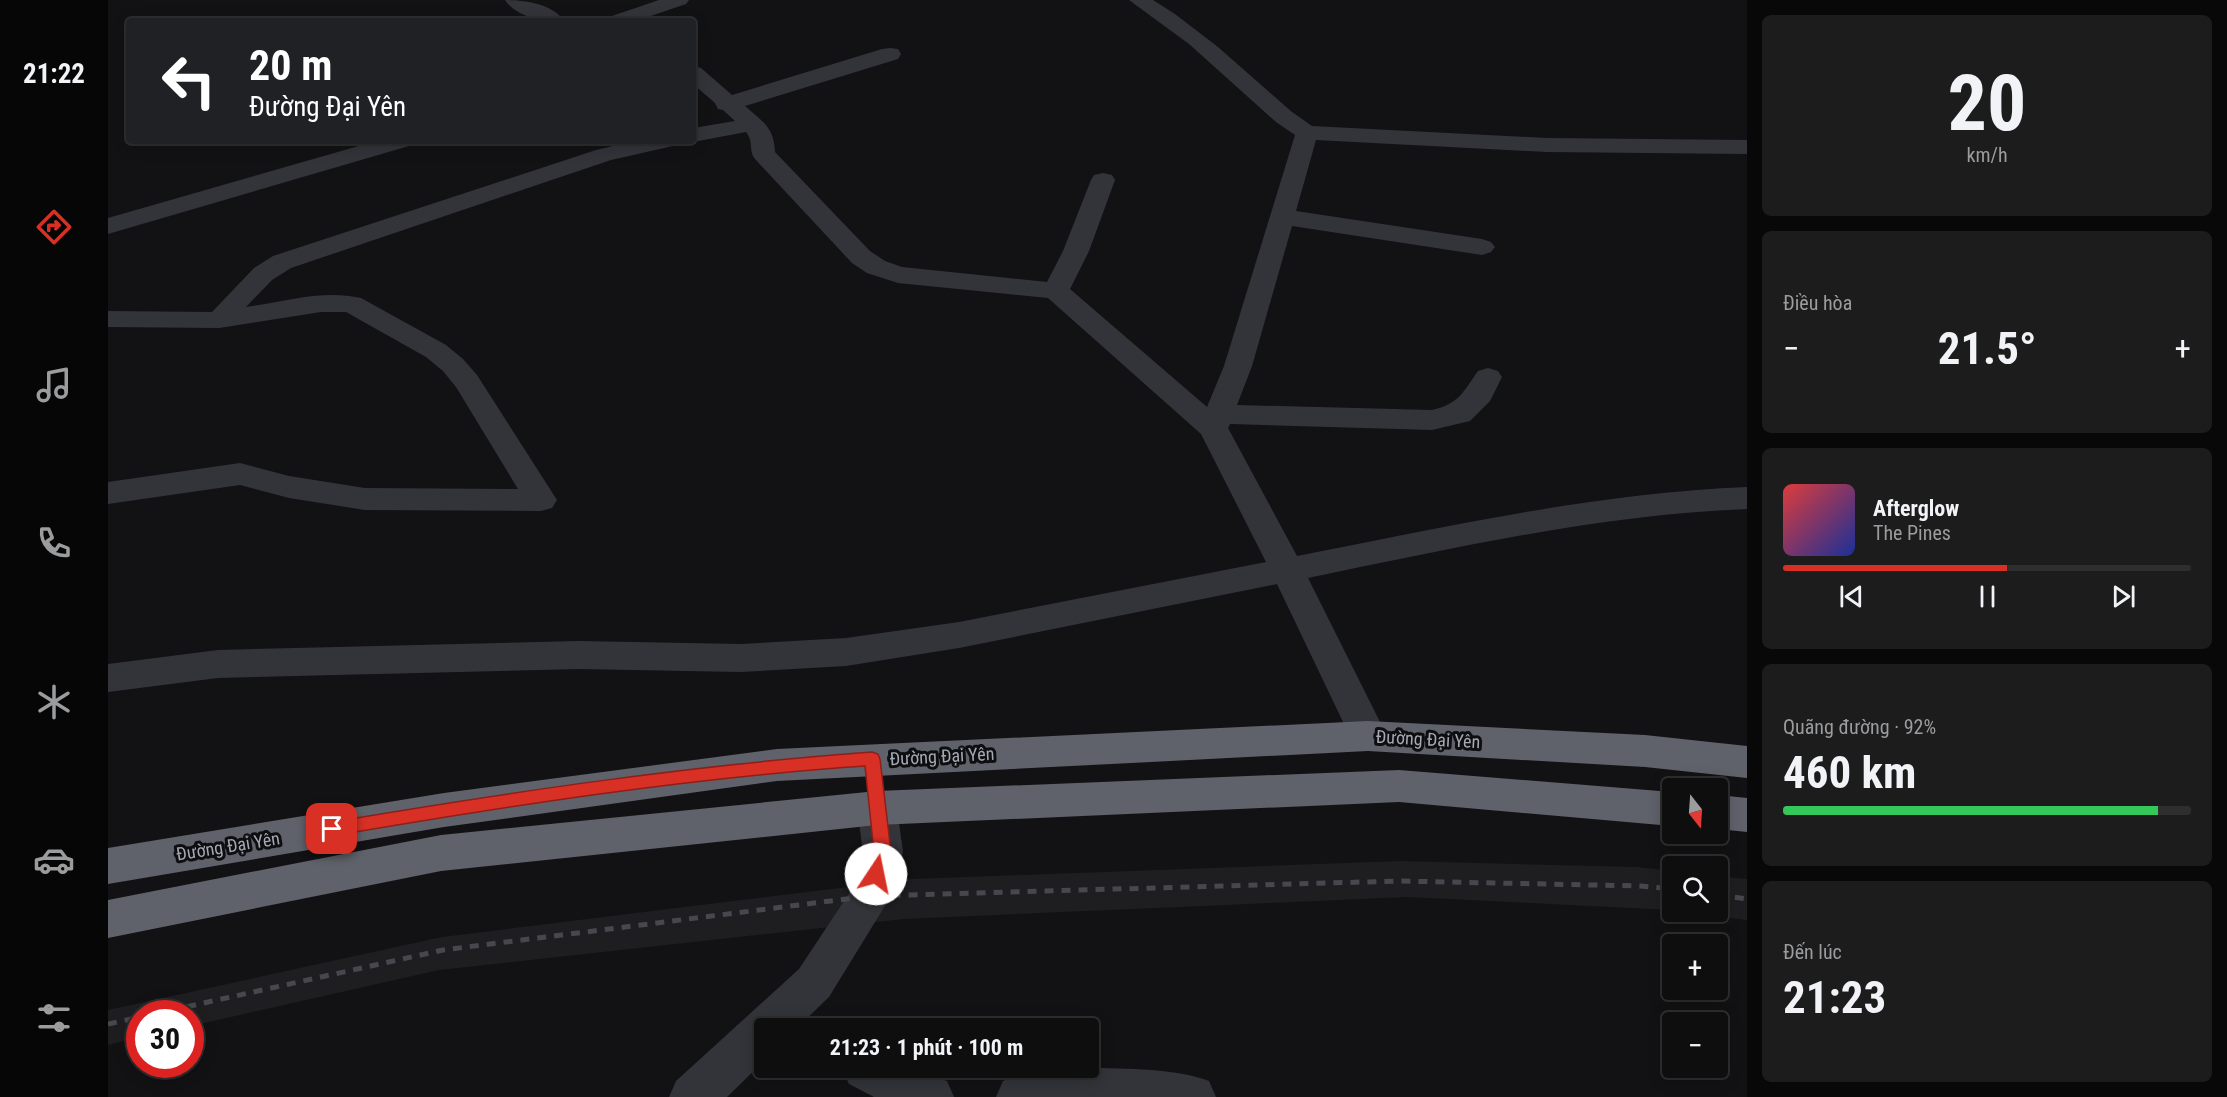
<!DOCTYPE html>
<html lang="vi">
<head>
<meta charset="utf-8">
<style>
	:root { --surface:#0e0e0f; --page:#1c1c1d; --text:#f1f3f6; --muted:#9b9c9e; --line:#2e2e2f; --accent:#d93025 }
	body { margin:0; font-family:"Roboto Condensed",sans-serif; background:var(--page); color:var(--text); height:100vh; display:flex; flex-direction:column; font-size:22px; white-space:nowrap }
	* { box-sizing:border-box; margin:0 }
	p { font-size:20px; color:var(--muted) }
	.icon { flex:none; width:33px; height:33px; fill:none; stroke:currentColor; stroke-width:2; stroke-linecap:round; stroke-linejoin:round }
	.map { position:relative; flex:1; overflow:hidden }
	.drawer { display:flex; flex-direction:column; gap:15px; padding:15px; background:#080808; width:480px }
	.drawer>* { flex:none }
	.guide { position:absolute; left:18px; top:18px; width:570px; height:126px; border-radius:6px; box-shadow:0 3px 15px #0003,0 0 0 2px var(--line); background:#202124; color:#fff; overflow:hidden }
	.needle { width:39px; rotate:163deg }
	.tools { position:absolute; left:1554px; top:778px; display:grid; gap:12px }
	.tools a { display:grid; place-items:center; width:66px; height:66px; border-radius:6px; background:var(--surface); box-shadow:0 3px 15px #0003,0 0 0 2px var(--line); font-size:30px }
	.speed { position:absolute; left:18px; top:1000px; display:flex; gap:12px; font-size:30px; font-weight:700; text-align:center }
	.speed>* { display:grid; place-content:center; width:78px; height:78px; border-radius:50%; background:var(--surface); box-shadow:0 3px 15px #0003,0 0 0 2px var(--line); line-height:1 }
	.speed .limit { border:9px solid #d22; background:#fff; color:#111 }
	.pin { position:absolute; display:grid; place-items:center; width:51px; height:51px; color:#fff; margin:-26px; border-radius:12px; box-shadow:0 3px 9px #0006 }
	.me { position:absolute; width:66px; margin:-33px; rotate:11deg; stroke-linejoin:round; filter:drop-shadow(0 0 4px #0008) }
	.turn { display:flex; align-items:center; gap:21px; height:126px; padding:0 24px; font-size:27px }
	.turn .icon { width:78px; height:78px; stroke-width:2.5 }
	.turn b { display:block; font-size:42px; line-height:51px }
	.big { font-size:45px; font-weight:700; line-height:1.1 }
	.drawer .tile { flex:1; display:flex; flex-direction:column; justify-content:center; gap:9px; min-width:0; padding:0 21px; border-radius:9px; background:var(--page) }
	.drawer .dial { align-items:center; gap:0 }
	.dial b { font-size:78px; line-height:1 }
	.song { display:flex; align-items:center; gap:18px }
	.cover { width:72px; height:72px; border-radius:9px; background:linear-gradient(135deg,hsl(0 70% 55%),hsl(230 70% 35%)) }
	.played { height:6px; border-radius:3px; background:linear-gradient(90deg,var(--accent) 55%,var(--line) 55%) }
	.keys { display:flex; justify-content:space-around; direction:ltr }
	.heat { display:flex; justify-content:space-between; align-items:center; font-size:33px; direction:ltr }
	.charge { height:9px; border-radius:4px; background:linear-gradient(90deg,#34c759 92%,var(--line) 0) }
	.trip { position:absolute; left:646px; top:1018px; width:345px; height:60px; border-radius:6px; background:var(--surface); box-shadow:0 3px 15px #0003,0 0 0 2px var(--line); font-weight:700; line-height:60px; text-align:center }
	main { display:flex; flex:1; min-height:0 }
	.tab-bar { display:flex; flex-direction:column; width:108px; justify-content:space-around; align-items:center; background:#060606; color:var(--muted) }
	.tab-bar .icon { width:42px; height:42px }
	.tab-bar .selected { color:var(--accent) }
	.tab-bar b { font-size:27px; color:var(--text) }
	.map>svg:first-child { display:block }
	.built { fill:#1e1e21 }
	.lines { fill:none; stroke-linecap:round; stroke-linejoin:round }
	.street { fill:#333439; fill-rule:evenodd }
	.highway { fill:#5f626a; fill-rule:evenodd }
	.rail { stroke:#46484e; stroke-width:5; stroke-dasharray:9 8; stroke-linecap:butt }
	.route { fill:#d93025; stroke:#8d1f18; stroke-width:1.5 }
	.labels { text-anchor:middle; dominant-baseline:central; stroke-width:6; stroke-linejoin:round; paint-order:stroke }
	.street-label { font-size:18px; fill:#a4a9b5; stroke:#0d0e0f }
</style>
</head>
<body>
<main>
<nav class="tab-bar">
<b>21:22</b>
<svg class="icon selected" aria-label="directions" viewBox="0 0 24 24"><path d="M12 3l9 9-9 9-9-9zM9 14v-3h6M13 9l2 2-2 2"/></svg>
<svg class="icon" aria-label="music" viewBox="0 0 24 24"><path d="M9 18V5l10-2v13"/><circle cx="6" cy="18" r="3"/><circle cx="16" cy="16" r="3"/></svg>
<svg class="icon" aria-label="phone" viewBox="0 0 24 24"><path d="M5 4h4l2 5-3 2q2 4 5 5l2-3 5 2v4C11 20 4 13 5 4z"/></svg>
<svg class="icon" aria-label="climate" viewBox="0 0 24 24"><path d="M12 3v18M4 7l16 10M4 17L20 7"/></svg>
<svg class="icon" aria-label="car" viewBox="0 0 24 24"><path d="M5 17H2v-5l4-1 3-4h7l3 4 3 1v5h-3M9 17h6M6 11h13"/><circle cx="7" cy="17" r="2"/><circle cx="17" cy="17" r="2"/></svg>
<svg class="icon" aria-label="filters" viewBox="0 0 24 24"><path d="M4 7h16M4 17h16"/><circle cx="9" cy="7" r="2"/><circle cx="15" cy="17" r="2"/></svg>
</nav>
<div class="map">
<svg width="1639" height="1097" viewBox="0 0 1639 1097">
	<rect width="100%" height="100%" fill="#121214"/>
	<g class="built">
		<polygon points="1292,861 1528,867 1564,871 1564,910 1299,897 796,919 331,970 83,1026 82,1014 32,1014 31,1037 0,1045 0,1010 334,937 805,879"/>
		<polygon points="1610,876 1639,879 1639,920 1577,912 1610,912"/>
	</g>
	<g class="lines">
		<g class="street">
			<path d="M397 0C416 0 445 4 456 21 436 21 410 19 397 0Z"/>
			<polygon points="551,0 581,0 578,4 528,21 498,21 501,17"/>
			<path d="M1021 0H1045L1067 14 1110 47 1184 112 1204 126 1439 138 1639 140V154L1439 152 1208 140 1188 211 1374 239 1383 242 1387 247 1383 252 1374 255 1184 226 1144 366 1129 405 1324 410C1351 404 1355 392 1370 371L1380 368 1390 371 1394 377 1382 401 1362 421 1324 430 1122 424 1120 428 1189 556C1338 527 1487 493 1639 487V509C1490 515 1346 548 1200 578L1279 736 1273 747 1260 751 1247 747 1169 584 851 648 738 666 633 672 471 669 110 678 0 692V664L110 650 471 641 633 644 738 638 851 622 1158 562 1093 434 940 298 790 283 759 273 744 263 647 159C640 150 646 141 638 132L585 142 581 141H585V128L627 121 615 110 610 109 607 103 585 84V66L593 68 624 95 774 49 782 48 790 49 793 54 790 59 637 106C654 121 666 127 667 152L762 251 777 261 794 267 939 282 955 251 983 180 986 175 995 173 1004 175 1007 180 981 251 962 289 1099 407 1116 366 1187 135 1168 122 1081 44Z"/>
			<polygon points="268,141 305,141 301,146 0,234 0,218"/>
			<path d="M526 141H569L565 146 503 160 183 268 164 280 138 307C174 302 216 289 253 298L338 345 355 359 369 375 449 500 444 508 433 511 257 510 181 498 132 485 0 504V482L132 463 181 476 257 488 410 489 348 387 335 371 318 357 238 312H213L111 328 0 327V311L104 312 146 268 165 256 488 150Z"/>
			<polygon points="769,791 783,796 789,808 795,852 783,896 721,997 688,1029 657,1029 657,1060 619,1097 561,1097 568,1081 691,969 744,889 755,852 749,808 755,796"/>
			<polygon points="734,1068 807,1068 839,1081 846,1097 766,1097 741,1084"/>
			<path d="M945 1068C987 1068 1065 1066 1101 1081L1108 1097H888L895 1081 911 1074Z"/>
		</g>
		<g class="highway">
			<polygon points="1260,721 1537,735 1639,746 1639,778 1537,767 1260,751 669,781 336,827 0,884 0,848 336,793 669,749"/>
			<polygon points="1291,770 1564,792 1564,826 1291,802 769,825 333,871 0,938 0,900 333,835 769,791"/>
			<polygon points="1610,795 1639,798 1639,832 1610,829"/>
		</g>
		<g class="rail">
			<polyline points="1610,895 1639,899"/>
			<polyline points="46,1014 335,950 762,896 1291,881 1533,886 1564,889"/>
			<polyline points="0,1024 32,1017"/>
		</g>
	</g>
	<path class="route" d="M764 752 770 754 772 759 783 852 774 879 768 882 762 879 760 874 766 852 757 766C579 778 400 806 224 836L218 834 216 829 218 824 224 822C403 792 584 765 764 752Z"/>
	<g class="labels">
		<g class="street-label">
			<text transform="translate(1320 739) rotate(3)">Đường Đại Yên</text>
			<text transform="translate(834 756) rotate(-3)">Đường Đại Yên</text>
			<text transform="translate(120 846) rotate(-9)">Đường Đại Yên</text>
		</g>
	</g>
</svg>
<div class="tools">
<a><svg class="needle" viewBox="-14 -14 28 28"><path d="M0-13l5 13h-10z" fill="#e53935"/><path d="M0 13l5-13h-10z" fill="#9b9c9e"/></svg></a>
<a><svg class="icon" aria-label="search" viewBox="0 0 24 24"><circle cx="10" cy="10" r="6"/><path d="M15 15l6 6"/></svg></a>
<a>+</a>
<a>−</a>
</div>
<div class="speed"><div class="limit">30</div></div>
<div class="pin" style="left:224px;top:829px;background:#d93025"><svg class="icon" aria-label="arrive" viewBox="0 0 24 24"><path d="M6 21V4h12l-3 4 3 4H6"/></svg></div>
<svg class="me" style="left:768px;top:874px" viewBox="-20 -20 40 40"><circle r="19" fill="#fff"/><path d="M0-13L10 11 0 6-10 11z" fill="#d93025"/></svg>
<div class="trip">21:23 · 1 phút · 100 m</div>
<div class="guide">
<div class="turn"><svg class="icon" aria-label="left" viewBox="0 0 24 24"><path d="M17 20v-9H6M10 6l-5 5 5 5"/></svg><div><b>20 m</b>Đường Đại Yên</div></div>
</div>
</div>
<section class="drawer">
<div class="tile dial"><b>20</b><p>km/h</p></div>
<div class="tile"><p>Điều hòa</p>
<div class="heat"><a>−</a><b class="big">21.5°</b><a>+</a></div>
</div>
<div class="tile">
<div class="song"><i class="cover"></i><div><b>Afterglow</b><p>The Pines</p></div></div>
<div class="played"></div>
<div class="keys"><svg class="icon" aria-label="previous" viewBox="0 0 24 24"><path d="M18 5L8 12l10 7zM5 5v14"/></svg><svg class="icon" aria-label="pause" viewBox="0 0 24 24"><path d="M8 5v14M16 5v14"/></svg><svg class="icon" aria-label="next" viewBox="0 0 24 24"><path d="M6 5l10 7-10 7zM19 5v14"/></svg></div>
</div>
<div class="tile"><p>Quãng đường · 92%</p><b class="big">460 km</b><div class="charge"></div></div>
<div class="tile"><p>Đến lúc</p><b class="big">21:23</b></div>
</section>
</main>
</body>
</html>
